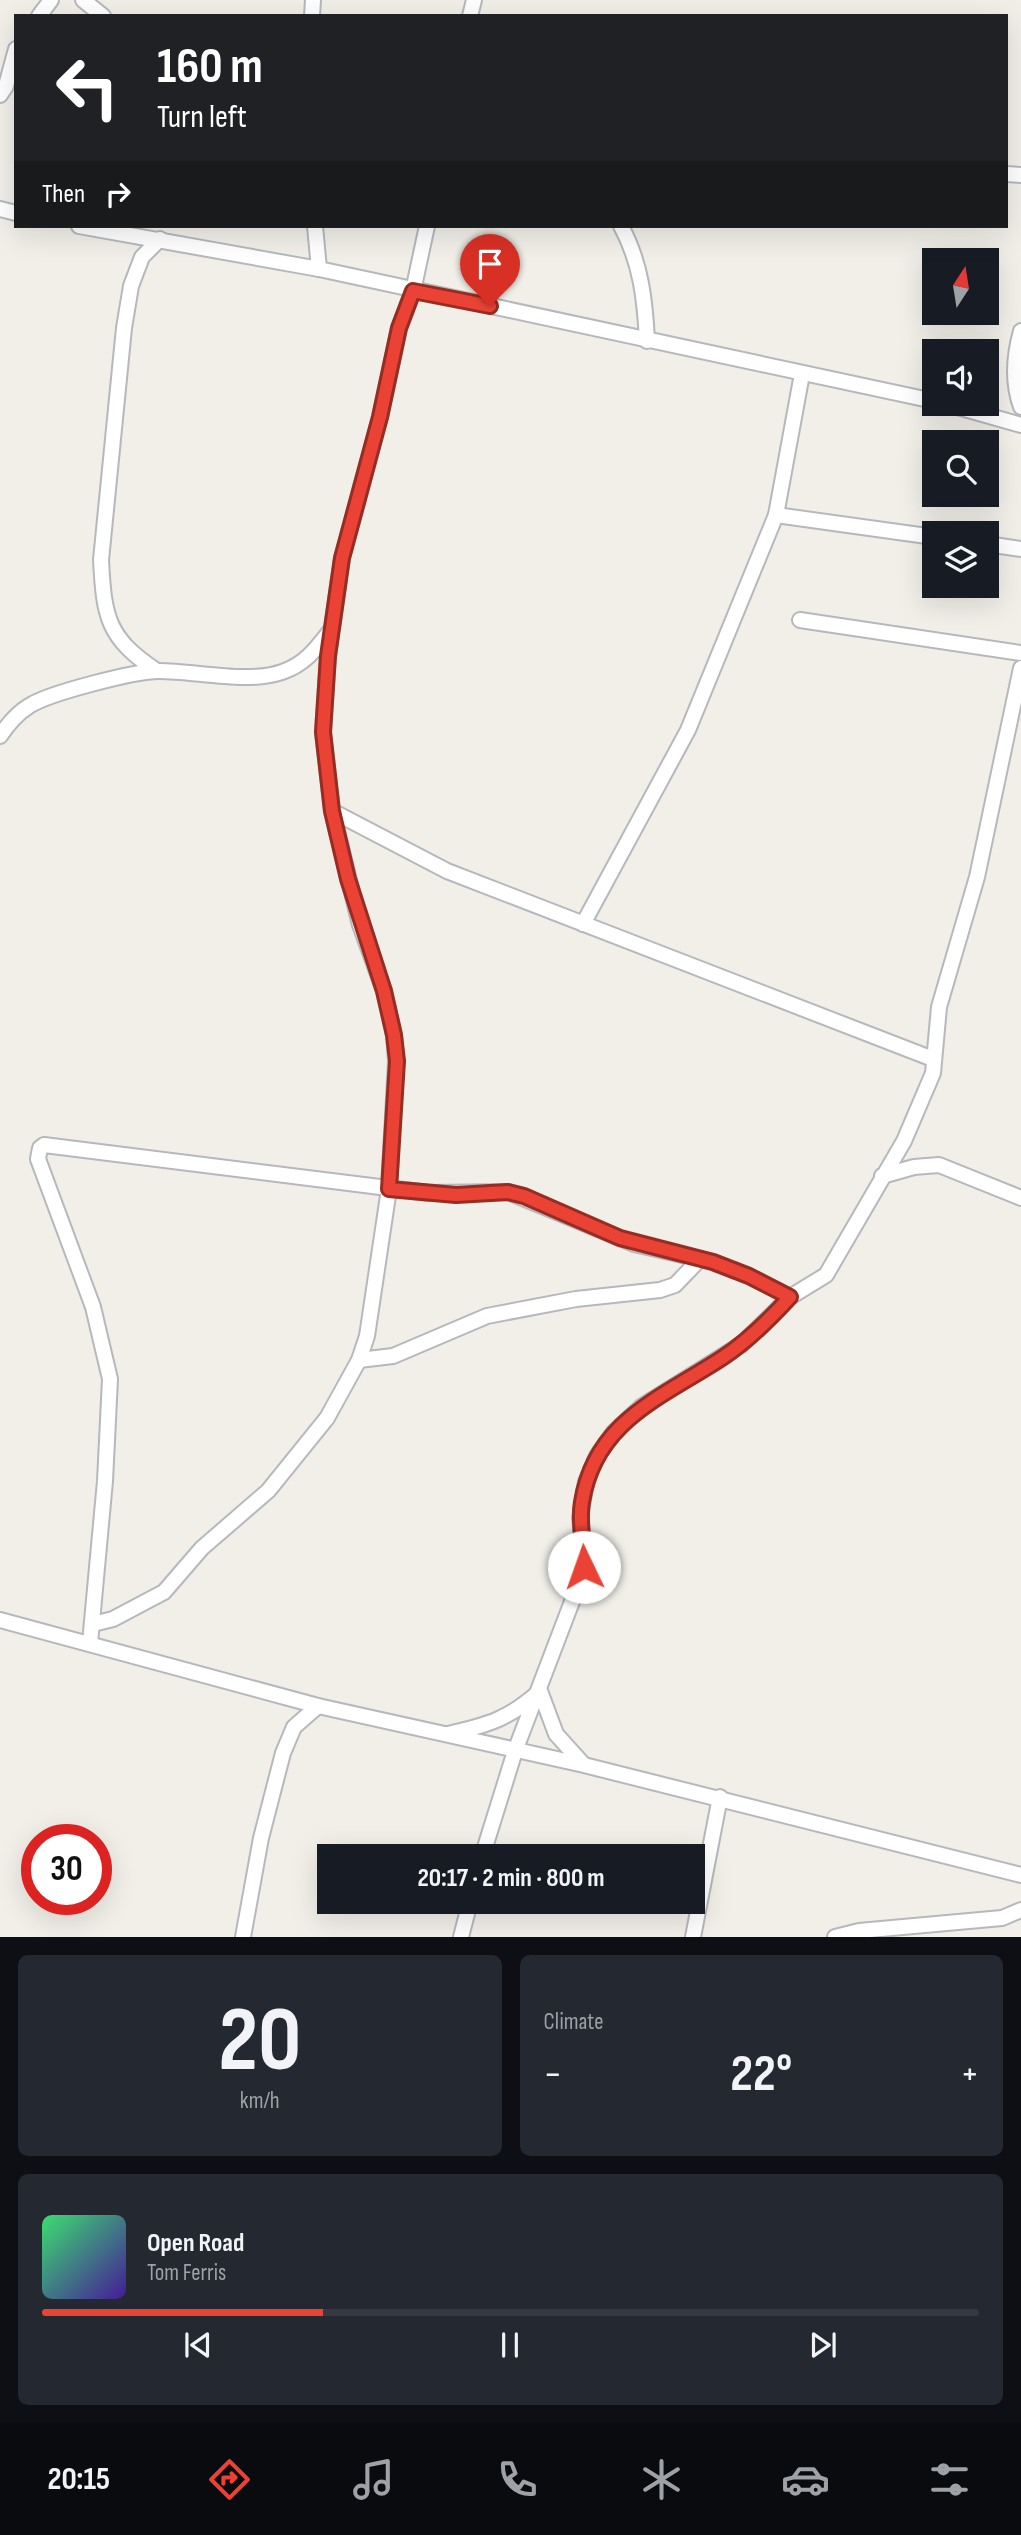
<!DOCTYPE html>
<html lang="en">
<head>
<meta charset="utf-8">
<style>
	:root { --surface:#171b24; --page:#242831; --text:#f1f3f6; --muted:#9ea1a6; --line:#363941; --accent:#ea4335 }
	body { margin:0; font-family:"Sofia Sans Condensed",sans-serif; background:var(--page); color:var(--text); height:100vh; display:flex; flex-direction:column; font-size:26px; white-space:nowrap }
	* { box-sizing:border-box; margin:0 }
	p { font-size:23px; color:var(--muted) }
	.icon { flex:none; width:38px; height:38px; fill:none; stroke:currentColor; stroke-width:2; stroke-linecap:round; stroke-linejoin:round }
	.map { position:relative; height:1937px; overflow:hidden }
	.sheet { display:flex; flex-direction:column; gap:18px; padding:18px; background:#0d0f14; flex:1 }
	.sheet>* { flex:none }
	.hud { position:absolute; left:14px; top:14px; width:994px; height:214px; border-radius:0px; box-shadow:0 7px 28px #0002; background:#202124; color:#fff; overflow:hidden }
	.needle { width:46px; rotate:12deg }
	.fabs { position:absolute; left:922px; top:248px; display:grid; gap:14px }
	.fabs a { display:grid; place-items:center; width:77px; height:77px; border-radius:0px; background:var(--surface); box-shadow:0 7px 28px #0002; font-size:35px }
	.speed { position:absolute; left:21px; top:1824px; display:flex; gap:14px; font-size:35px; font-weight:700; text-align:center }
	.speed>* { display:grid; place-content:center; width:91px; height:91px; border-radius:50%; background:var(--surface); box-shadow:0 7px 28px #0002; line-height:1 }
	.speed .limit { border:10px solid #d22; background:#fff; color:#111 }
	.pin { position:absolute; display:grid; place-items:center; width:60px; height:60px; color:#fff; margin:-72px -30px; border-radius:50% 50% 50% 0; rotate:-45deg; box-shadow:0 0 7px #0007 }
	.pin .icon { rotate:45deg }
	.me { position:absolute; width:77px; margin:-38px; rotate:357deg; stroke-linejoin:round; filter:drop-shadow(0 0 5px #0008) }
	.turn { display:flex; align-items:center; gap:24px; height:147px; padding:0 28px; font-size:32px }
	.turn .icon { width:91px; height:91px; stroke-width:2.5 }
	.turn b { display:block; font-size:49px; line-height:60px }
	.then { display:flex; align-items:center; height:66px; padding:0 28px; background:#0003; gap:14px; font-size:26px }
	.big { font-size:52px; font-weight:700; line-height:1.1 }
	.sheet .tile { flex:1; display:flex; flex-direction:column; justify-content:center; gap:10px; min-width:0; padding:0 24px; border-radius:10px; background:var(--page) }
	.sheet .dial { align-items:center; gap:0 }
	.dial b { font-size:91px; line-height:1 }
	.song { display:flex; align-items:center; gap:21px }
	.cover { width:84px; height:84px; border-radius:10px; background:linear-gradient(135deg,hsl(140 70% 55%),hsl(260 70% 35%)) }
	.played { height:7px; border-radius:4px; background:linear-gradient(90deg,var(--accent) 30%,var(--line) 30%) }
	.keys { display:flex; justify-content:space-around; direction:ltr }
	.heat { display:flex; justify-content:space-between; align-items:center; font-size:38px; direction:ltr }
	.sheet .tiles { flex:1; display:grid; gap:18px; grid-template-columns:1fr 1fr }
	.tile:last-child { grid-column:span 2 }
	.trip { position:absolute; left:317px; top:1844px; width:388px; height:70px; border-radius:0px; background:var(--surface); box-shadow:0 7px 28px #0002; font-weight:700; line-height:70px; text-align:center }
	.dock { display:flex; height:112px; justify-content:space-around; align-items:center; background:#090b0e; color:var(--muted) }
	.dock .icon { width:49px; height:49px }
	.dock .on { color:var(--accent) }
	.dock b { font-size:32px; color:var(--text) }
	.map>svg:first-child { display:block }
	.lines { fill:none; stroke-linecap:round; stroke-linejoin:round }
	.minor-casing { stroke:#b5b8bc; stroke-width:18 }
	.minor { stroke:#fff; stroke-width:14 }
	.route-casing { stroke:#982c22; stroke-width:18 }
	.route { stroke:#ea4335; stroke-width:12 }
</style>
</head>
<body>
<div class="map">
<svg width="1021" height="1937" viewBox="0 0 1021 1937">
	<rect width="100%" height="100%" fill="#f1efe8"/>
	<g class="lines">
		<defs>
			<g id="minor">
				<polyline points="83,0 103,16"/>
				<polyline points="39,16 51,0"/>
				<polyline points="312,16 313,0"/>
				<polyline points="470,16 474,0"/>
				<polyline points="0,95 6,86 16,49"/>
				<polyline points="1006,174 1021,175"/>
				<polyline points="0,209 16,213"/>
				<polyline points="79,226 319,269 934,401"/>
				<polyline points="315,226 319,269"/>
				<path d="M621 226C641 263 645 300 647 341"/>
				<path d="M1021 331C1014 356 1012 382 1021 407"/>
				<polyline points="947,404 1021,425"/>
				<polyline points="776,515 934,537"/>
				<polyline points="987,544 1021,549"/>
				<polyline points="800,620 1021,653"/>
				<path d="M157 671C107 638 104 617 101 560L124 328 131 286 142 257 160 239"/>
				<path d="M0 736C8 724 16 714 29 706 49 693 135 671 159 671 196 671 248 684 282 672 305 664 316 649 330 631"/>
				<polyline points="332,811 447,871 933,1059"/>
				<polyline points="583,924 688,730 776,515 802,374"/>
				<polyline points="882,1176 914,1167 939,1165 1021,1198"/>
				<polyline points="359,1360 393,1356 487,1316 576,1299 660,1290 675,1285 700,1259"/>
				<polyline points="0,1620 318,1706 584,1765 1021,1875"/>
				<polyline points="93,1624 113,1619 164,1592 202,1548 268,1491 327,1418 359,1360 367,1336 389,1189 396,1061 394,1035 384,991 360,925 332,811 323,732 328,656 342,558 380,417 399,328 413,291 427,226"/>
				<polyline points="90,1643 105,1481 110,1379 93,1307 38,1159 40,1148 44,1145 428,1193 508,1192 634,1244 713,1262 749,1276 790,1297"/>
				<path d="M448 1734C488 1725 509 1719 540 1691L556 1734 583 1764"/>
				<polyline points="482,1857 515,1751 581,1578 584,1554 580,1518 586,1482 597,1456 614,1432 641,1407 742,1344 790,1297 826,1275 904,1141 933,1073 939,1007 977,877 1021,668"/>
				<polyline points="243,1937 261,1838 283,1753 294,1727 318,1706"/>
				<polyline points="461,1937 470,1902"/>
				<polyline points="693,1937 720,1797"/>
				<polyline points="835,1937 859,1931 1002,1918 1021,1910"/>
			</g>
		</defs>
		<use href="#minor" class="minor-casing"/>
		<use href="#minor" class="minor"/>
	</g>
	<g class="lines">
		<defs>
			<path id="route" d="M490 306 413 291 399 328 380 417 342 558 328 656 323 732 332 811 348 879 384 991 394 1035 397 1061 389 1189 456 1195 508 1192 524 1196 620 1238 713 1262 749 1276 790 1297C769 1320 748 1341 722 1358 661 1398 595 1421 582 1502 578 1524 585 1545 584 1567"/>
		</defs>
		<use href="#route" class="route-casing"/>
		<use href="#route" class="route"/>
	</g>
</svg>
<div class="fabs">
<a><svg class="needle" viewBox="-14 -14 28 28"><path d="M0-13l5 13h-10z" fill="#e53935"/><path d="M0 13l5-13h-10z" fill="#9ea1a6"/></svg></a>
<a><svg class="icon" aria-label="sound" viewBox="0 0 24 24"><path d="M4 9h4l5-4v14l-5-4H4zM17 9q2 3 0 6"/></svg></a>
<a><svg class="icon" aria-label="search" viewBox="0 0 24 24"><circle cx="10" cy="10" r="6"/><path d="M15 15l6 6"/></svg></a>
<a><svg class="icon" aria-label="layers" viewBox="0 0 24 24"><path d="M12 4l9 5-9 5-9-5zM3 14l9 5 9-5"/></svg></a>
</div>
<div class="speed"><div class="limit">30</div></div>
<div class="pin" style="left:490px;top:306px;background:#d93025"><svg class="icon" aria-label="arrive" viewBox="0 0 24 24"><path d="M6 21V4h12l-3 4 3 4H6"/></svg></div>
<svg class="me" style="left:584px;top:1567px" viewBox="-20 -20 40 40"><circle r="19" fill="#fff"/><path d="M0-13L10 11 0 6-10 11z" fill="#ea4335"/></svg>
<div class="trip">20:17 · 2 min · 800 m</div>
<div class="hud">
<div class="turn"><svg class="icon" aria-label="left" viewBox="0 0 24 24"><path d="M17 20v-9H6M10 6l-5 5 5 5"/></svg><div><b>160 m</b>Turn left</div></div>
<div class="then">Then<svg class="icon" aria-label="right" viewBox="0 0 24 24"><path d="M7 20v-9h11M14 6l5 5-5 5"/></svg></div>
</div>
</div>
<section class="sheet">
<div class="tiles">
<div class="tile dial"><b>20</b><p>km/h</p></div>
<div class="tile"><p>Climate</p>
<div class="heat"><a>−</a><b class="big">22°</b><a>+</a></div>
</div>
<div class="tile">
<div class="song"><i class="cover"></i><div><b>Open Road</b><p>Tom Ferris</p></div></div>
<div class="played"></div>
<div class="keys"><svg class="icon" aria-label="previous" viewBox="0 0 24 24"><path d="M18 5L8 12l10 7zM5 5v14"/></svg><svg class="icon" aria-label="pause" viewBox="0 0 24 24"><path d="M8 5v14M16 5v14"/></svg><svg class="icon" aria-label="next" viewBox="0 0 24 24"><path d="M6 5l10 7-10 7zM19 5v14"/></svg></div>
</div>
</div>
</section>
<nav class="dock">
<b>20:15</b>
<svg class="icon on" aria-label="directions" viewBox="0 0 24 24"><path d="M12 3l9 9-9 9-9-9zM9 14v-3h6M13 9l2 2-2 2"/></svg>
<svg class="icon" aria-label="music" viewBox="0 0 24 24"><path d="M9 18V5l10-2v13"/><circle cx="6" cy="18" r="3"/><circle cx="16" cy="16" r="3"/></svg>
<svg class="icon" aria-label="phone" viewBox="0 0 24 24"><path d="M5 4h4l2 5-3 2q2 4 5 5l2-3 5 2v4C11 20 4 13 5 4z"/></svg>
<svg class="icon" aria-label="climate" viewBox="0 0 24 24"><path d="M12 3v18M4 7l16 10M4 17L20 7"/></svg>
<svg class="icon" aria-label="car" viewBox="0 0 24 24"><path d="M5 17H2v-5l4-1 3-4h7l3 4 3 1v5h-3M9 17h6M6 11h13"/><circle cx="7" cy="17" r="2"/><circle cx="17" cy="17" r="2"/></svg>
<svg class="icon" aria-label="filters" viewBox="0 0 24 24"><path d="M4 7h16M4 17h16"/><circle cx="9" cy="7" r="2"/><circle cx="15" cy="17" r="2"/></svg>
</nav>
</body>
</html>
